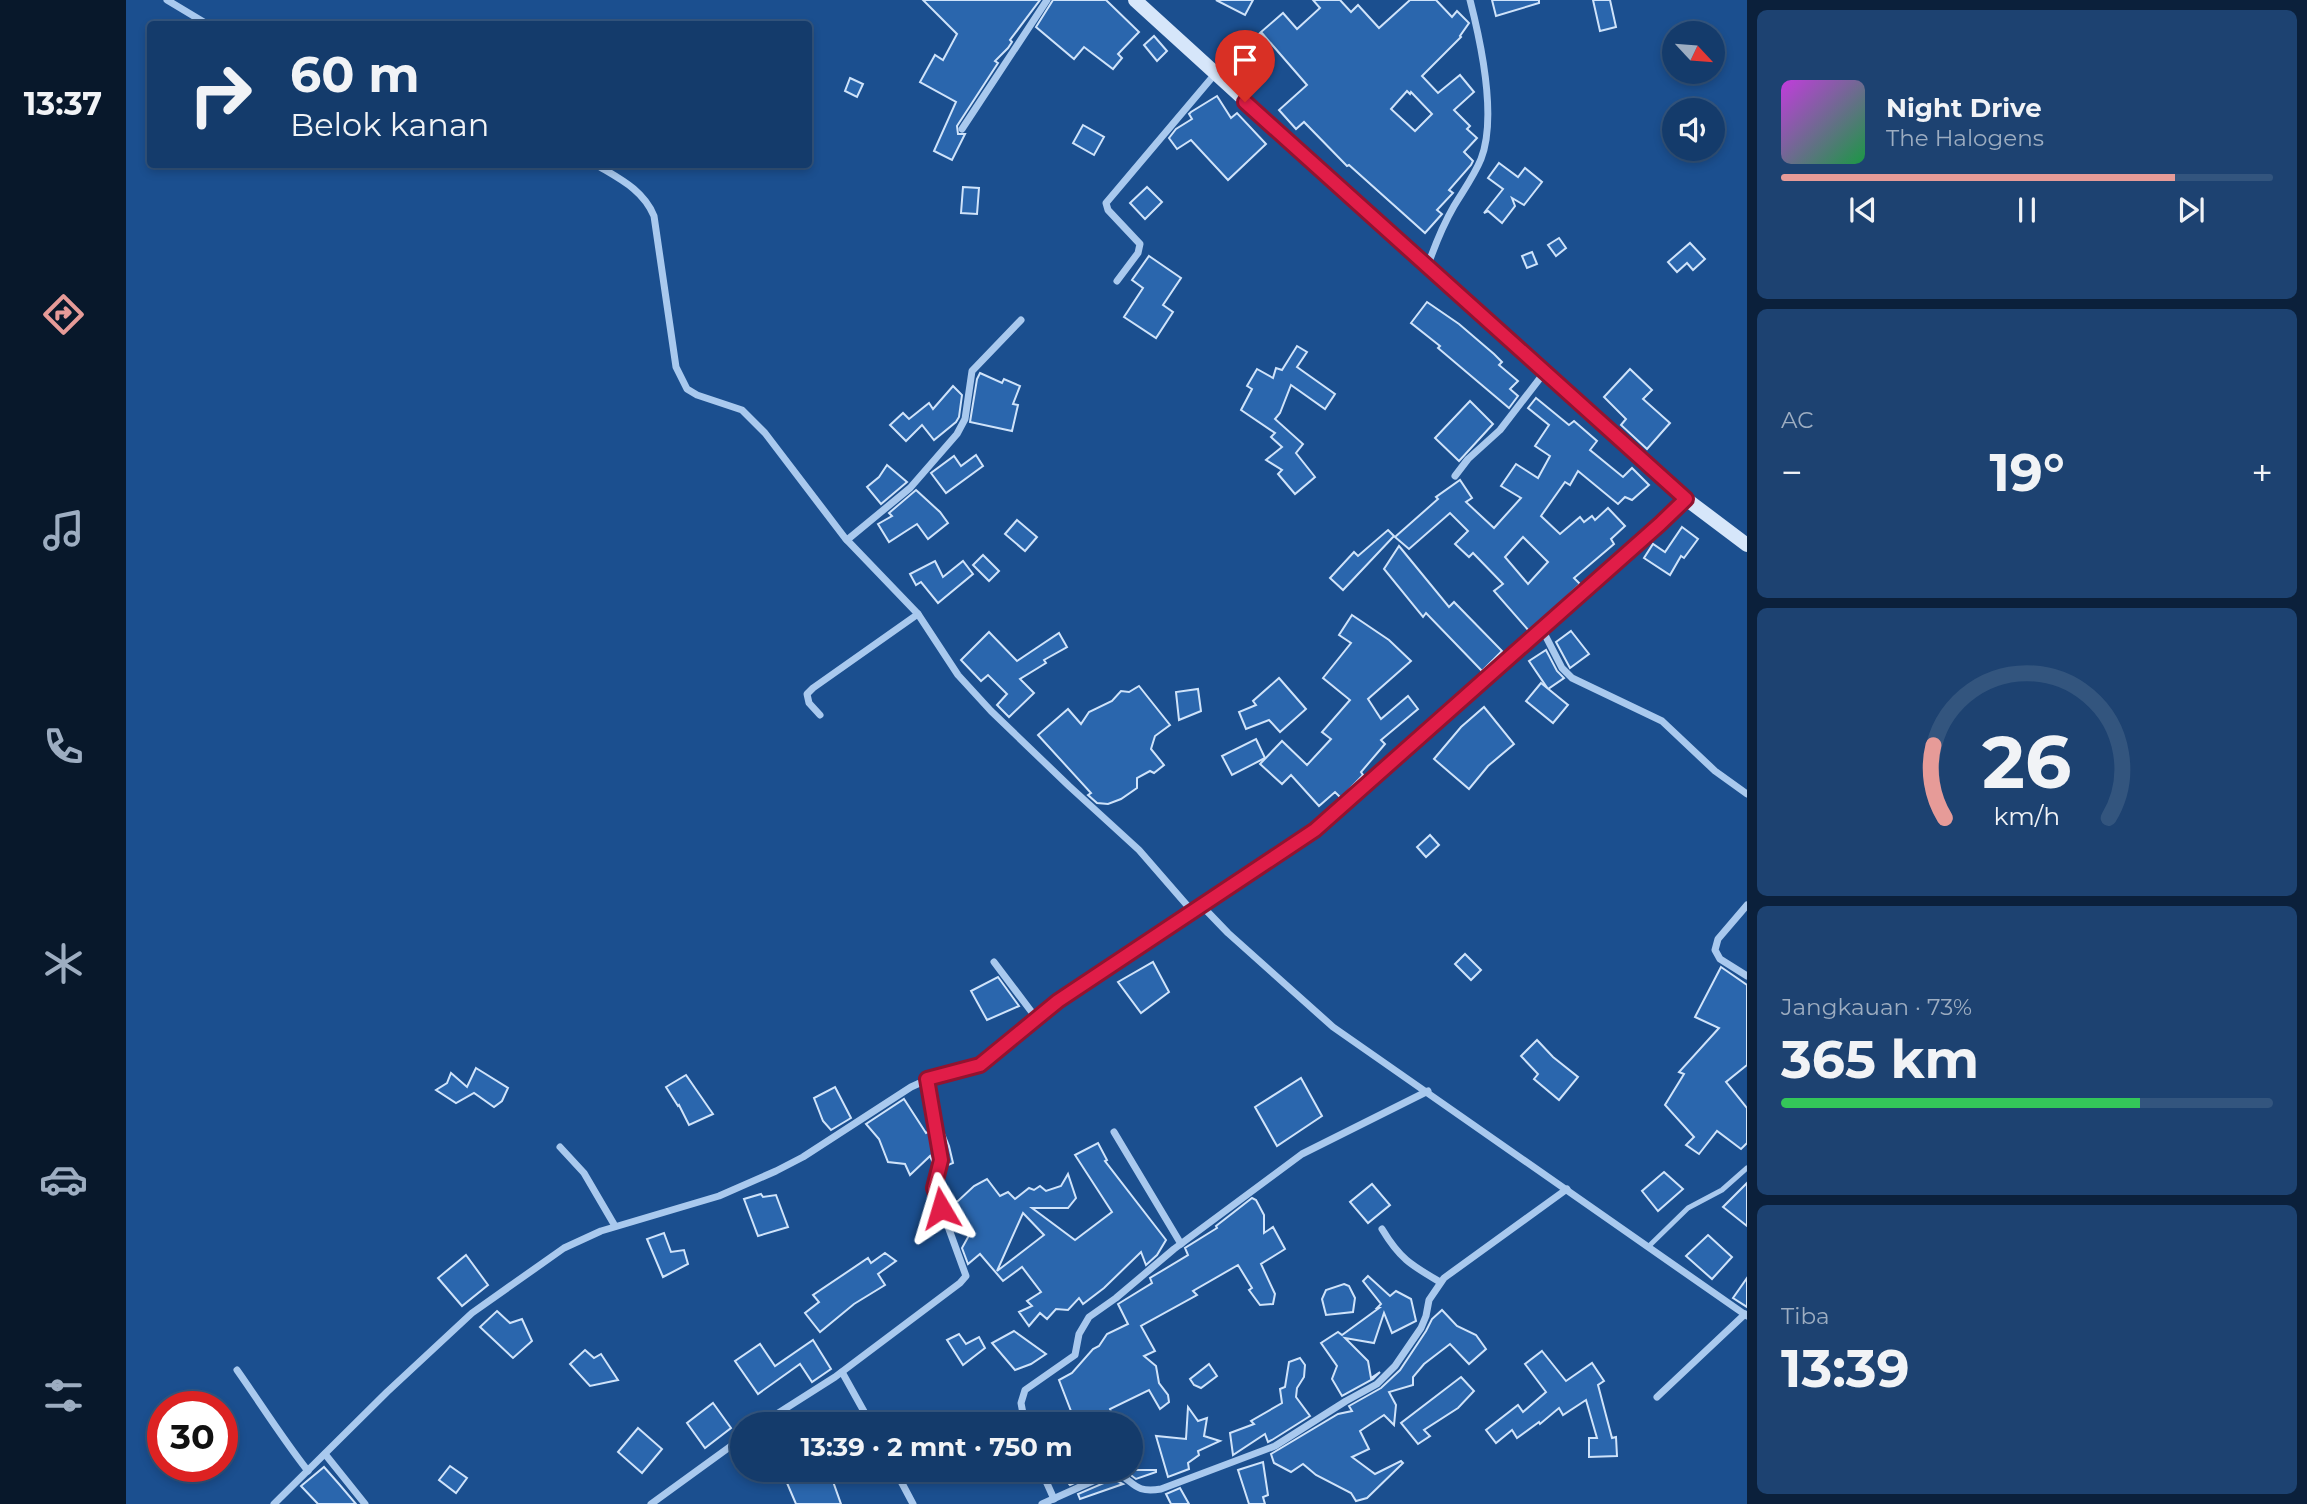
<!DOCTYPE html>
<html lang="id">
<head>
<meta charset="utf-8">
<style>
	:root { --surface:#143b6b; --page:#1d4271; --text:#f1f3f6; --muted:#9dadc1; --line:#33557e; --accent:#e69b98 }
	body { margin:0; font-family:Montserrat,sans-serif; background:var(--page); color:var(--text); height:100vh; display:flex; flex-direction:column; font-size:26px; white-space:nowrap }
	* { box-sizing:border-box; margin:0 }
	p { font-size:23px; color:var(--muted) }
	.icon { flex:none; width:38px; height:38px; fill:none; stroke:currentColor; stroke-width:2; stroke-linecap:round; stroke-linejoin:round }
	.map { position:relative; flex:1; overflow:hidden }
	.panel { display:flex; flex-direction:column; gap:10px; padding:10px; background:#0b203b; width:560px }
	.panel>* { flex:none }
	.banner { position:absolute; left:21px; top:21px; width:665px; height:147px; border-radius:7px; box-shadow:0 4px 10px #0003,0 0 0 2px var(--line); background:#143b6b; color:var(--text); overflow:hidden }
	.needle { width:46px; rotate:116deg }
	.tools { position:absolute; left:1536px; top:21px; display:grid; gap:14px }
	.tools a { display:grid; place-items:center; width:63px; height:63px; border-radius:50%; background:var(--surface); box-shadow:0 4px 10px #0003,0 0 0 2px var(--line); font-size:35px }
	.speed { position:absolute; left:21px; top:1391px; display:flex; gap:14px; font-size:35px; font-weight:700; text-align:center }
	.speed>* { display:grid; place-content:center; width:91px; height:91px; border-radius:50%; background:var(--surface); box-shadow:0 4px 10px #0003,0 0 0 2px var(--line); line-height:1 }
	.speed .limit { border:10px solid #d22; background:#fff; color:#111 }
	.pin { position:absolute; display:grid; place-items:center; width:60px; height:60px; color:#fff; margin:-72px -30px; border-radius:50% 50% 50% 0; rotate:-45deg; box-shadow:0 0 7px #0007 }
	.pin .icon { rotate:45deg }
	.me { position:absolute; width:77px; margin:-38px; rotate:353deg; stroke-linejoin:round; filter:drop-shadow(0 0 5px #0008) }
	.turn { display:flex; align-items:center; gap:24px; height:147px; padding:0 28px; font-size:32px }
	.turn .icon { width:91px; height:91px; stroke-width:2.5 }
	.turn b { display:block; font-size:49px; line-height:60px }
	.big { font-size:52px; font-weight:700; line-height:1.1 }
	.panel .card { flex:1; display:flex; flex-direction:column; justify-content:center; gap:10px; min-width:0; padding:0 24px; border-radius:10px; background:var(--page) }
	.panel .dial { align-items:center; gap:0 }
	.dial svg { height:182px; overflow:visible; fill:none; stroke:var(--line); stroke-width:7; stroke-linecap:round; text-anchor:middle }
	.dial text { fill:var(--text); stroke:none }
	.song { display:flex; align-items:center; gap:21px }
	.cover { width:84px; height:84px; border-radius:10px; background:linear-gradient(135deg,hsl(290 70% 55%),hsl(140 70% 35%)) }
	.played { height:7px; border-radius:4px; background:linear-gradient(90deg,var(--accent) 80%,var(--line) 80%) }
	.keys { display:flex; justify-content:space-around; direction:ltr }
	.heat { display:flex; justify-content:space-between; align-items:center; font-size:38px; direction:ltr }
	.charge { height:10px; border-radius:5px; background:linear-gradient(90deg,#34c759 73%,var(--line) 0) }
	.trip { position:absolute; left:604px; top:1412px; width:413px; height:70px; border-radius:35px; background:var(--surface); box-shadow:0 4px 10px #0003,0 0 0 2px var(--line); font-weight:700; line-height:70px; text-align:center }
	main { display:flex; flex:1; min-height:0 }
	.dock { display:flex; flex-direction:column; width:126px; justify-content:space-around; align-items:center; background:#08182b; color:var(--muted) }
	.dock .icon { width:49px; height:49px }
	.dock .selected { color:var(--accent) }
	.dock b { font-size:32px; color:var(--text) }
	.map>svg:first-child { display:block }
	.building { fill:#2a66ad; stroke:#cfe3fa; stroke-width:2; fill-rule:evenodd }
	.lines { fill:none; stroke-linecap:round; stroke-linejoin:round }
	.lane { stroke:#a9c9ee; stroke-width:5 }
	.street { stroke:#a9c9ee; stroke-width:7 }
	.secondary { stroke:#d6e6fa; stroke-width:14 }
	.route-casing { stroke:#92132f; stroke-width:18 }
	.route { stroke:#e11d48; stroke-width:12 }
</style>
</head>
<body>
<main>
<nav class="dock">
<b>13:37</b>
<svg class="icon selected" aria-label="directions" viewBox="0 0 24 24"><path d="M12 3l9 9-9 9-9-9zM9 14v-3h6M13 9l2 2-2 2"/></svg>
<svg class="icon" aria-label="music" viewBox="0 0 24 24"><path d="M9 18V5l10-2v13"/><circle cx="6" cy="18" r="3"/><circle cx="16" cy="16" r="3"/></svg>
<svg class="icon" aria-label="phone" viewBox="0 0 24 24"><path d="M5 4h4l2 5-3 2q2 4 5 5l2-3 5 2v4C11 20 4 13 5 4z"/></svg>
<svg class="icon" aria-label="climate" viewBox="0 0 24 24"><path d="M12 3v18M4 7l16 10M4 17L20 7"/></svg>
<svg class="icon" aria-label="car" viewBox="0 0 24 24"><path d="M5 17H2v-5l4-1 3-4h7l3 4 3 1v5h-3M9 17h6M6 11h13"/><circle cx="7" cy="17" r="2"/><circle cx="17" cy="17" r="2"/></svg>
<svg class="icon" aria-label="filters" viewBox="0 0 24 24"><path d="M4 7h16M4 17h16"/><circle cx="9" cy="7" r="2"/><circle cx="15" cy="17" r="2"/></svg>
</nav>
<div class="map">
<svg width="1621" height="1504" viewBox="0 0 1621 1504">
	<rect width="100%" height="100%" fill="#1b4f8f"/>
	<g class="building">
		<polygon points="797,0 914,0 884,40 886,42 882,48 869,61 872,63 831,126 832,134 839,134 826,160 808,151 830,102 794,82 809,55 817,60 831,34"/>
		<polygon points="927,0 980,0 1013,32 992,54 996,58 987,69 958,47 948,59 910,27"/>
		<polygon points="1090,0 1127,0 1119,15"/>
		<path d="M1187 0H1214L1225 12 1232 5 1253 28 1284 0H1310L1326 17 1331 11 1343 23 1334 36 1335 37 1296 76 1312 93 1334 75 1348 92 1328 110 1344 126 1341 129 1351 138 1338 152 1347 161 1345 165 1323 190 1327 193 1311 210 1316 214 1299 233 1223 165 1221 166 1178 122 1170 129 1153 110 1181 85 1135 32 1157 13 1171 29 1194 8ZM1281 91 1284 94 1285 92 1306 114 1289 131 1265 109Z"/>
		<polygon points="1366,0 1413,0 1413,3 1370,16"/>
		<polygon points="1467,0 1484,0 1490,27 1474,31"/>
		<polygon points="1134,33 1139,38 1112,70 1101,62"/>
		<polygon points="1028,36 1041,51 1031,61 1018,45"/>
		<polygon points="724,78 737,84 731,97 719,91"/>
		<polygon points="1091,96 1105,118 1111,113 1140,144 1102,180 1065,140 1051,149 1043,138 1050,129 1066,119 1063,114 1065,112"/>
		<polygon points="957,125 978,137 968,155 947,143"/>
		<polygon points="1373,163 1392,177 1399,168 1416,182 1398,205 1386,198 1389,206 1376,223 1362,211 1358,213 1377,189 1362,178"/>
		<polygon points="837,187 853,188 851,214 835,213"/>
		<polygon points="1021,187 1036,202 1019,219 1004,203"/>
		<polygon points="1433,238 1440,248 1430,256 1422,245"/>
		<polygon points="1564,243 1579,259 1567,270 1561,263 1551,272 1542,262"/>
		<polygon points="1406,252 1411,264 1401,268 1396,256"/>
		<polygon points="1023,256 1055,278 1037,305 1047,312 1030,338 998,317 1017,288 1006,280"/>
		<polygon points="1301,302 1333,324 1368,354 1376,362 1373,365 1392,381 1384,389 1392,396 1383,408 1312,348 1314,346 1285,323"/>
		<polygon points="1171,346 1181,352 1171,367 1209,394 1199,409 1165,385 1154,413 1149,419 1177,444 1170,453 1189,477 1169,494 1152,474 1156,470 1140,460 1156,447 1145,437 1149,433 1115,410 1126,389 1121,386 1131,369 1147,378 1150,368 1156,370"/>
		<polygon points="1504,369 1526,390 1517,399 1544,423 1521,449 1495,425 1500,419 1478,397"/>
		<polygon points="854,373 876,383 878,379 894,386 887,404 892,405 886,431 844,422 851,379"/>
		<polygon points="827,386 836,395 833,417 830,422 808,440 796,425 780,441 764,425 777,413 783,419 803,403 807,409"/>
		<path d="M1410 398 1443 425 1448 421 1471 441 1464 450 1497 477 1506 468 1523 485 1506 500 1499 497 1492 504 1452 471 1444 485 1439 482 1415 516 1434 534 1454 517 1458 522 1466 516 1469 520 1482 508 1499 526 1485 539 1488 544 1448 578 1454 584 1404 632 1368 591 1377 584 1347 553 1343 557 1329 544 1342 531 1324 513 1283 549 1269 537 1312 499 1310 497 1334 480 1346 498 1340 502 1368 528 1395 498 1375 486 1390 464 1412 478 1424 456 1409 446 1423 425 1402 408ZM1397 537 1422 562 1402 584 1379 557Z"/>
		<polygon points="1344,401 1367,424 1333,461 1309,438"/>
		<polygon points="850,455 857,466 820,493 805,473 828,456 835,466"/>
		<polygon points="761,465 781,482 755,504 741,487 753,477"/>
		<polygon points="790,490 814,512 822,523 802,539 791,524 763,542 752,524 766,516 763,513"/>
		<polygon points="891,520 911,537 899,551 879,534"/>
		<polygon points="1556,527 1572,539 1558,558 1555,556 1544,575 1518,558 1527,544 1539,552"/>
		<polygon points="1262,530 1268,536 1217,590 1204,578 1228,552 1232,556"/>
		<polygon points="1273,546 1323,607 1328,602 1376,651 1356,671 1300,613 1297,617 1258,569"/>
		<polygon points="857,555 873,571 863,581 847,565"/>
		<polygon points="809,561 817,577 837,561 847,574 812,603 795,582 790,585 784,574"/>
		<polygon points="1226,615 1263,640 1285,661 1242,699 1255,719 1282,696 1292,709 1255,740 1259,744 1235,772 1237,775 1215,798 1209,792 1193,806 1165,775 1156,784 1134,764 1156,741 1181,765 1205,739 1196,732 1224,700 1197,678 1225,643 1213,635"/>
		<polygon points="1445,631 1463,654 1444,668 1430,642"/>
		<polygon points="863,632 891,661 933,633 941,647 918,660 920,663 894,679 908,693 883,717 871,705 881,694 862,675 855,681 835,660"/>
		<polygon points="1420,650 1431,671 1438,678 1422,689 1403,661"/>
		<polygon points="1153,678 1180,709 1154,732 1143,720 1120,729 1113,712 1130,705 1127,701"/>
		<polygon points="1415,683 1442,705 1427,723 1400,701"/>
		<polygon points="1013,686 1044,725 1029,736 1025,749 1038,765 1028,773 1024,771 1011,778 1011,788 995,799 982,804 971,803 962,795 965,793 912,735 942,709 955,724 963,712 986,701 995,691 1003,692"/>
		<polygon points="1072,689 1075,711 1053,720 1050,692"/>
		<polygon points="1358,707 1388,744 1362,766 1343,789 1308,759 1335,727"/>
		<polygon points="1130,739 1139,758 1106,775 1096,756"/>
		<polygon points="1304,835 1313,845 1300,857 1291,847"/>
		<polygon points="1339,954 1355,970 1345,980 1329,964"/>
		<polygon points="1027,962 1043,992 1015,1013 992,982"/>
		<polygon points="1595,967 1621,985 1621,1065 1600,1082 1621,1108 1621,1143 1615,1149 1591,1131 1573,1154 1560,1145 1568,1137 1539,1105 1558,1074 1553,1072 1593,1028 1569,1017"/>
		<polygon points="872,977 893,1006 861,1020 845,991"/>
		<polygon points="1411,1040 1427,1057 1452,1077 1433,1100 1408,1079 1412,1074 1395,1056"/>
		<polygon points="350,1068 382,1088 376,1101 368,1107 348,1093 330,1103 310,1090 321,1083 325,1073 341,1087"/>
		<polygon points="560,1075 587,1114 563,1125 553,1105 552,1106 540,1087"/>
		<polygon points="1175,1078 1196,1116 1151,1146 1129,1107"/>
		<polygon points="709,1087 725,1118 705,1130 697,1121 688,1098"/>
		<polygon points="778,1099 800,1133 804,1131 809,1160 808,1165 804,1156 784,1175 779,1164 762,1162 753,1139 740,1124"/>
		<polygon points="815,1126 823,1146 827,1163 820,1166 821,1159"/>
		<path d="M972 1143 981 1160 979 1161 1040 1240 1031 1255 1020 1265 1015 1252 978 1288 957 1304 953 1298 942 1310 930 1309 921 1319 914 1313 903 1326 893 1312 906 1306 901 1301 915 1292 896 1267 877 1281 854 1254 842 1264 836 1248 846 1230 833 1215 827 1221 821 1206 832 1201 848 1186 861 1179 874 1196 882 1192 889 1199 903 1188 908 1190 914 1186 920 1191 935 1186 942 1174 950 1198 942 1208H906L949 1240 986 1212 949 1155ZM897 1213 918 1235 871 1271Z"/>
		<polygon points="1538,1172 1557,1189 1532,1211 1516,1191"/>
		<polygon points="1621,1183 1621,1226 1597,1207"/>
		<polygon points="1246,1184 1264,1205 1242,1223 1224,1202"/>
		<polygon points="635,1194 637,1197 650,1195 662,1227 632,1236 618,1199"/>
		<polygon points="1126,1198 1130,1200 1138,1215 1138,1233 1147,1227 1159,1249 1135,1264 1149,1294 1147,1304 1134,1305 1123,1290 1126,1288 1112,1265 1067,1291 1071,1295 1015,1326 1029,1351 1018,1356 1030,1366 1033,1383 1042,1395 1043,1402 1034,1409 1023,1390 984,1409 985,1412 970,1417 974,1424 950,1424 933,1380 946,1373 967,1349 973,1346 981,1334 1002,1324 992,1304 1026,1283 1024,1278 1062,1255 1059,1248 1091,1228 1090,1226"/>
		<polygon points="538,1233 545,1252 558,1250 562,1264 537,1277 521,1239"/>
		<polygon points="1582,1235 1606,1257 1586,1279 1560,1256"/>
		<polygon points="759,1253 770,1261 752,1274 759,1285 728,1304 694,1332 679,1313 693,1302 687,1295 742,1258 745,1263"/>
		<polygon points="340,1255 362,1285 336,1306 312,1278"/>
		<polygon points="1242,1276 1264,1296 1270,1291 1285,1299 1290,1321 1266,1333 1258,1313 1248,1343 1219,1338 1242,1361 1245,1378 1254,1372 1247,1379 1216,1396 1206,1379 1211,1366 1195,1343 1212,1332 1216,1335 1253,1308 1251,1308 1255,1304 1237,1281"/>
		<polygon points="1621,1278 1621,1307 1607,1298"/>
		<polygon points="1218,1284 1223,1286 1229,1298 1227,1312 1200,1315 1196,1299 1200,1290"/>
		<polygon points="1316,1310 1331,1326 1350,1335 1360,1349 1343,1364 1324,1344 1298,1364 1287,1377 1287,1385 1263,1392 1270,1405 1268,1425 1258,1415 1234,1431 1243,1449 1226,1457 1249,1474 1275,1461 1277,1463 1241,1498 1230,1501 1225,1493 1190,1475 1177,1464 1165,1472 1148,1463 1145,1454 1212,1414 1226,1411 1223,1406 1255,1388 1274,1370 1300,1331 1306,1319"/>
		<polygon points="371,1311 384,1323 396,1319 406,1341 387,1358 354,1327"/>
		<polygon points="888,1331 920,1354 905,1364 889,1370 866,1343"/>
		<polygon points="833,1334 840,1344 853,1337 859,1348 837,1365 821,1340"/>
		<polygon points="687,1340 705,1369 686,1382 674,1364 632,1394 609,1361 634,1344 649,1366"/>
		<polygon points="459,1350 468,1358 475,1354 492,1380 464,1386 444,1364"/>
		<polygon points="1416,1351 1440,1381 1466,1363 1478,1381 1472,1385 1486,1438 1490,1437 1491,1456 1463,1457 1463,1438 1471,1438 1460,1400 1437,1415 1433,1408 1414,1424 1413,1422 1391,1438 1386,1430 1370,1443 1360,1430 1392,1405 1397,1412 1420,1392 1399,1364"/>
		<polygon points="1174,1358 1179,1365 1178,1377 1171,1388 1170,1397 1184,1416 1146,1440 1142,1442 1139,1434 1107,1455 1104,1433 1128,1424 1125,1421 1156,1403 1154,1389 1159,1387 1163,1362"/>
		<polygon points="1083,1364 1091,1376 1075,1388 1068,1385 1064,1379"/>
		<polygon points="1335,1377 1348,1391 1332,1408 1298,1430 1304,1436 1292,1444 1275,1423"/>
		<polygon points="587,1403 605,1428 579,1448 561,1423"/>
		<polygon points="1062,1407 1072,1421 1081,1418 1078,1436 1094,1441 1072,1451 1073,1455 1062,1463 1063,1469 1042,1477 1030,1436 1060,1439"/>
		<polygon points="512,1428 536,1449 516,1473 492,1452"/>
		<polygon points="1137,1462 1142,1495 1137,1497 1139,1504 1123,1504 1112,1470"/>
		<polygon points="324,1466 341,1478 330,1493 313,1480"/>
		<polygon points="198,1467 213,1484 230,1504 192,1504 175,1486"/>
		<polygon points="931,1470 977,1470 944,1485"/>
		<polygon points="998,1470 1030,1470 1030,1472 1010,1479"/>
		<polygon points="704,1473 715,1504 670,1504 661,1483 678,1475 681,1480"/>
		<polygon points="987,1479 997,1484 954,1499 952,1494"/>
		<polygon points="1054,1488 1063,1504 1045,1504 1040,1494"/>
	</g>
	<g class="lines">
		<polyline class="lane" points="1523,1246 1562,1208 1596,1190 1621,1168"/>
		<g class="street">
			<polyline points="41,0 81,24"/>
			<polyline points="836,129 921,0"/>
			<path d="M469 164C492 178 517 189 528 216L550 367 561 389 571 395 616 410 639 433 719 538 792 614 832 675 865 711 943 786 1013 850 1066 911"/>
			<path d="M1302 265C1309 245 1317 225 1328 206 1337 191 1348 176 1355 159 1371 118 1355 43 1344 0"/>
			<polyline points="991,281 1012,253 1014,244 982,210 980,203 1089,74"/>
			<polyline points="1329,476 1342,459 1374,430 1418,373"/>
			<polyline points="721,540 784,488 831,434 839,419 846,371 895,320"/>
			<polyline points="1416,629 1436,668 1446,678 1536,721 1589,771 1621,794"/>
			<polyline points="694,715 683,703 681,694 687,688 792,614"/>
			<polyline points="1621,905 1592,939 1589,950 1594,959 1621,976"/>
			<polyline points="1076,906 1102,933 1207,1027 1621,1316"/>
			<polyline points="868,962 911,1019"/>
			<polyline points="988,1132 1055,1244"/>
			<polyline points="434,1147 458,1173 489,1226"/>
			<path d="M1256 1229C1274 1259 1285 1265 1314 1282"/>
			<path d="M111 1370C135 1404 156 1438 182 1471"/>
			<polyline points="716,1372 745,1424"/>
			<polyline points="1531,1397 1619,1314"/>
			<polyline points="635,1424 709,1377 834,1283 840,1276 808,1188 815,1160 801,1079"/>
			<polyline points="899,1424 895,1403 899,1390 949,1355 953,1334 963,1317 990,1298 1048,1249 1176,1154 1302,1091"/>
			<polyline points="199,1454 239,1504"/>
			<polyline points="769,1470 787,1504"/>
			<polyline points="915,1470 928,1499"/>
			<polyline points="148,1504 261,1392 346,1313 438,1248 475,1231 593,1196 650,1171 677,1157 785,1087 807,1077 854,1065 932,1001 1066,911 1164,848 1189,830 1283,749 1534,524 1560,499"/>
			<polyline points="525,1504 616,1438"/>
			<path d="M916 1504 987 1472C1009 1479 1005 1494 1035 1489L1149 1446 1220 1401 1251 1384 1269 1366 1295 1328 1300 1316 1303 1300 1318 1278 1441 1189"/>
		</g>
		<polyline class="secondary" points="1009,0 1467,417 1560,499 1621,545"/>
	</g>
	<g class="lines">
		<defs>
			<polyline id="route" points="815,1208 808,1188 815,1160 801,1079 854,1065 932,1001 1189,830 1534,524 1560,499 1119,102"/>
		</defs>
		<use href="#route" class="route-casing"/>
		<use href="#route" class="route"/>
	</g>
</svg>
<div class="tools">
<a><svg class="needle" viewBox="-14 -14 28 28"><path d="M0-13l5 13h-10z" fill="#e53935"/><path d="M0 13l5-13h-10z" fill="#9dadc1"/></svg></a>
<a><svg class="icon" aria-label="sound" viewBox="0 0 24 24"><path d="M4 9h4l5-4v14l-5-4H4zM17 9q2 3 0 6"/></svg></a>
</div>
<div class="speed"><div class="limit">30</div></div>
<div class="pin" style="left:1119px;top:102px;background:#d93025"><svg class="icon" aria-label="arrive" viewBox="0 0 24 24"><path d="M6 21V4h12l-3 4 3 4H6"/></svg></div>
<svg class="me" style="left:815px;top:1208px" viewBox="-20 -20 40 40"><path d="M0-17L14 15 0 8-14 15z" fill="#e11d48" stroke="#fff" stroke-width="4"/></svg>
<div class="trip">13:39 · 2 mnt · 750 m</div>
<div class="banner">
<div class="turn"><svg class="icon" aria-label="right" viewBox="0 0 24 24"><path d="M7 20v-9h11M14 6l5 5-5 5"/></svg><div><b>60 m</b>Belok kanan</div></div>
</div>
</div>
<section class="panel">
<div class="card">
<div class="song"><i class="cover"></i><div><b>Night Drive</b><p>The Halogens</p></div></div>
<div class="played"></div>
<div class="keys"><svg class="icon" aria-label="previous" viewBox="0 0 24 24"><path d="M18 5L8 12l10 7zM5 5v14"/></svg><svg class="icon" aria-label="pause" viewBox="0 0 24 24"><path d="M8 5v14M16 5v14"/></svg><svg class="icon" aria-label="next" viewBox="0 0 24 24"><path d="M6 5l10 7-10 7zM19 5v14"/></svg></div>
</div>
<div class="card"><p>AC</p>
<div class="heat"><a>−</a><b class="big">19°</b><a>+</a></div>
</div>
<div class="card dial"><svg viewBox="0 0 100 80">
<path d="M14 69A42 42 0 1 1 86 69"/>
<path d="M14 69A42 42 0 0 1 9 37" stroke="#e69b98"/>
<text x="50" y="56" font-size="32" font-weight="700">26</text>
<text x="50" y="72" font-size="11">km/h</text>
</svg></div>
<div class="card"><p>Jangkauan · 73%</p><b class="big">365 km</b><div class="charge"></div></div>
<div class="card"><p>Tiba</p><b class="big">13:39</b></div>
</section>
</main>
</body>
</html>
